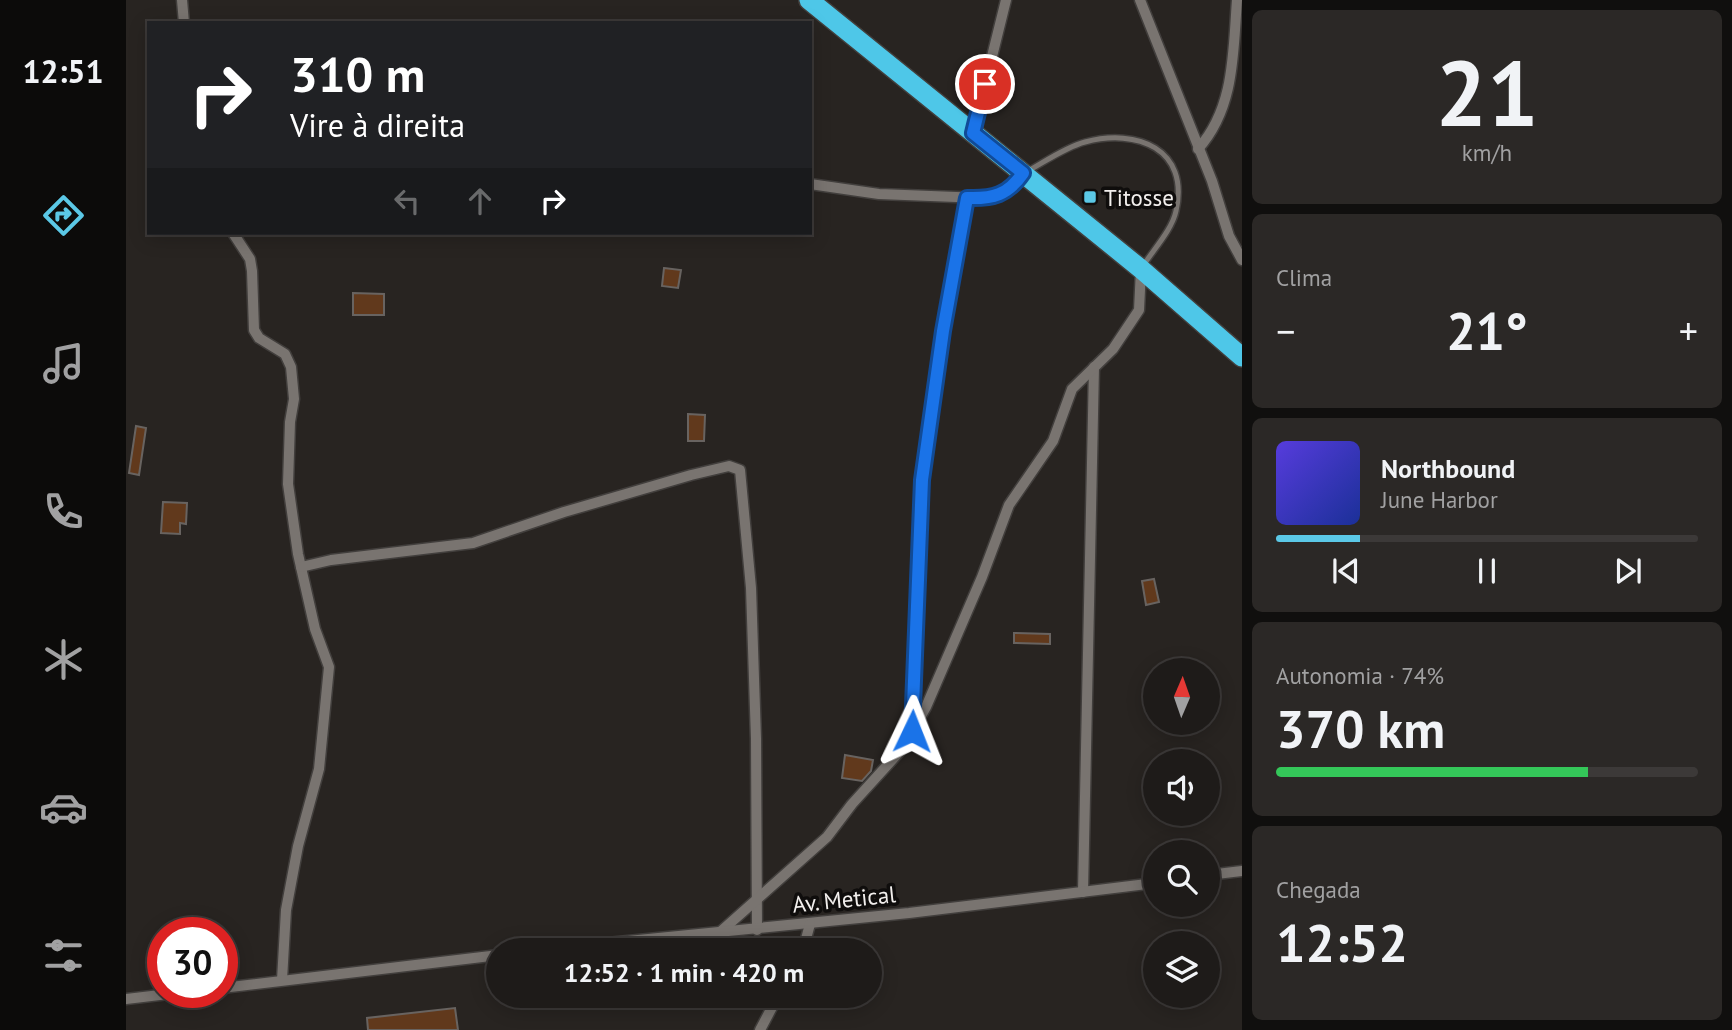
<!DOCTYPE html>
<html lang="pt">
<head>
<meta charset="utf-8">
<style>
	:root { --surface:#1e1b19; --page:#2b2826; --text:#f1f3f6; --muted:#a1a1a2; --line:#3c3938; --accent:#5bc8e6 }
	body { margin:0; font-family:"PT Sans",sans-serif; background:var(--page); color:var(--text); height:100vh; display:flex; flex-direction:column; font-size:26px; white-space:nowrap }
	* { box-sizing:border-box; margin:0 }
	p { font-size:23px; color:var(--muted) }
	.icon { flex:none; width:38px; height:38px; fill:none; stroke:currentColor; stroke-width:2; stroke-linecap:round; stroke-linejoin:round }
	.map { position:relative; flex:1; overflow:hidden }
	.sheet { display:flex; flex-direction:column; gap:10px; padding:10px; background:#100f0e; width:490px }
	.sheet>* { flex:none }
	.hud { position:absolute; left:21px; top:21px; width:665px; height:214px; border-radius:0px; box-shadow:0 4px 18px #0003,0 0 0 2px var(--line); background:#202124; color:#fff; overflow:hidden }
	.needle { width:46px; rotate:2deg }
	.tools { position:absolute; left:1017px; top:658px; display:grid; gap:14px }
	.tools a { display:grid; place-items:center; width:77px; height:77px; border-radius:50%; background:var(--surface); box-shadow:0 4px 18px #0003,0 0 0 2px var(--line); font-size:35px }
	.speed { position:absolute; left:21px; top:917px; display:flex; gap:14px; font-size:35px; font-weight:700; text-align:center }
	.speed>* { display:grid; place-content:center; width:91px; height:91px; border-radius:50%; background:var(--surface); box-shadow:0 4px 18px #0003,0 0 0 2px var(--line); line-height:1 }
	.speed .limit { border:10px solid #d22; background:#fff; color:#111 }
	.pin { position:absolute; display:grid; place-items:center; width:60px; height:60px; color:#fff; margin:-30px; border:4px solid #fff; border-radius:50%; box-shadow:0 2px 7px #0007 }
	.me { position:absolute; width:77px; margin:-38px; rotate:2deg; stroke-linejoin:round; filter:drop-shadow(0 0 5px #0008) }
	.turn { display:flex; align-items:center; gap:24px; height:147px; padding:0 28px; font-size:32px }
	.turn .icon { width:91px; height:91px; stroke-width:2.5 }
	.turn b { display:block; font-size:49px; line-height:60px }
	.lanes { display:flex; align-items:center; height:66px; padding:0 28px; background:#0003; justify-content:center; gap:35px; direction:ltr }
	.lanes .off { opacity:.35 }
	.big { font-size:52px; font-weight:700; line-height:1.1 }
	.sheet .card { flex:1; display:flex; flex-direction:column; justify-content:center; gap:10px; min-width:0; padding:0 24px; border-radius:10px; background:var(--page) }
	.sheet .dial { align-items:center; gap:0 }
	.dial b { font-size:91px; line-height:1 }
	.song { display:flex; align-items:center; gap:21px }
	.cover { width:84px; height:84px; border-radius:10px; background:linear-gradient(135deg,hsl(250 70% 55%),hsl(230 70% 35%)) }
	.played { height:7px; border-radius:4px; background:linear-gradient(90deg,var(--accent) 20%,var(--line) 20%) }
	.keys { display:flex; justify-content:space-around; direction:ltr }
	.heat { display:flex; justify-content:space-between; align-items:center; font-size:38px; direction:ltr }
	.charge { height:10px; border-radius:5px; background:linear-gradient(90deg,#34c759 74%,var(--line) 0) }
	.trip { position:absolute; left:360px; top:938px; width:396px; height:70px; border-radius:35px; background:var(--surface); box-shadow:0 4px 18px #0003,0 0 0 2px var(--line); font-weight:700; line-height:70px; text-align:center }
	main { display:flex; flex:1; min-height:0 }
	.tab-bar { display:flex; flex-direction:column; width:126px; justify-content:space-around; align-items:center; background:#0c0b0a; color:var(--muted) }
	.tab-bar .icon { width:49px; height:49px }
	.tab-bar .current { color:var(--accent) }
	.tab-bar b { font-size:32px; color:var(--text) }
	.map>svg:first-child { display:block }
	.building { fill:#61391c; stroke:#686360; stroke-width:2 }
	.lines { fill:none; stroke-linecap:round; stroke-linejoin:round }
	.lane-casing { stroke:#423f3d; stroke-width:8 }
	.street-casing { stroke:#423f3d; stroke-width:13 }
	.highway-casing { stroke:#423f3d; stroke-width:22 }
	.lane { stroke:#797470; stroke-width:5 }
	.street { stroke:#797470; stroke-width:10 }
	.highway { stroke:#4ec7e8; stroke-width:19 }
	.route-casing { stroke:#114b97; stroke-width:18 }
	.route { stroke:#1a73e8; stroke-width:12 }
	.poi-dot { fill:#5bc8e6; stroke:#0f0d0c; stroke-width:2.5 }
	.labels { text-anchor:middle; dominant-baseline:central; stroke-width:7; stroke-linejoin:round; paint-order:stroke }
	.poi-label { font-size:23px; fill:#f2efed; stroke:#0f0d0c; text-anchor:start }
	.street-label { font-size:23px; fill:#f2efed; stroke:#0f0d0c }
</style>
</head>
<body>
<main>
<nav class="tab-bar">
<b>12:51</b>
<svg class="icon current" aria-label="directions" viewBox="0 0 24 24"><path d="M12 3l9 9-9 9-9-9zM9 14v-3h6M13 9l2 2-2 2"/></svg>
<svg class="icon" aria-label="music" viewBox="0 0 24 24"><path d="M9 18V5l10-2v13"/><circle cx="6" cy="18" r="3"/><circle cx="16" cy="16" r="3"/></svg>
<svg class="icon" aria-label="phone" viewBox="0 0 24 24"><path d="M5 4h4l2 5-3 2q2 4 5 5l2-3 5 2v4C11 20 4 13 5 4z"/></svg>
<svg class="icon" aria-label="climate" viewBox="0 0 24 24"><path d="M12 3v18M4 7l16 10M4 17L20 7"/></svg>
<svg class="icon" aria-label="car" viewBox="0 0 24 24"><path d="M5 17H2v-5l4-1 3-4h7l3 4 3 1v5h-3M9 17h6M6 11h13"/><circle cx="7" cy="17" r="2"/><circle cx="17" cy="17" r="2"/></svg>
<svg class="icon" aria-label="filters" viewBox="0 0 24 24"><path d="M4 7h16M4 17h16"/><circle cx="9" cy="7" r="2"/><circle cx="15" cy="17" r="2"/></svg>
</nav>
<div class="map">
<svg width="1116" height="1030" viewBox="0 0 1116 1030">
	<rect width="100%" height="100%" fill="#282421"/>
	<g class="building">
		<polygon points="538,268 555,270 552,288 536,286"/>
		<polygon points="227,293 258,294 258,315 227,315"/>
		<polygon points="562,414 579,415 578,441 562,441"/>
		<polygon points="10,426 20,428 13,475 3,473"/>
		<polygon points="37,502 61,503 60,524 54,523 54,534 35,533"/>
		<polygon points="1028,579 1033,602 1020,605 1016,581"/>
		<polygon points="888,633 924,634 924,644 888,643"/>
		<polygon points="719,755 747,760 745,771 736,781 716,778"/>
		<polygon points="329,1008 332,1030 242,1030 241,1018"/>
	</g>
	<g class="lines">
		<defs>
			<path id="lane" d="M902 171C920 161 940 147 959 142 1011 128 1064 149 1050 211 1046 230 1027 250 1017 266"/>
			<g id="street">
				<polyline points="56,0 58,23"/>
				<polyline points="1014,0 1086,181 1103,236 1116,260"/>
				<polyline points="847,133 880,0"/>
				<path d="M1072 149C1109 108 1107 52 1111 0"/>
				<polyline points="684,184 753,194 856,198 881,192 897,173"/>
				<polyline points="107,233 124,259 126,271 128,330 133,338 159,354 165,367 168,399 164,422 162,484 172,554 189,629 203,667 193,769 172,846 160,910 156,980"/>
				<polyline points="175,567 205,560 347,543 438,512 565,475 603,466 614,470 625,588 630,739 631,930"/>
				<polyline points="786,728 796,480 817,331 841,198"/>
				<polyline points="1082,875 1116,871"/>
				<polyline points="957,892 968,367"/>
				<polyline points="593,933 701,837 726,804 776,749 800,707 856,577 883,505 927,441 946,389 987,349 1013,310 1015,269"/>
				<polyline points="411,950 783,913 1029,883"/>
				<polyline points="677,950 684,924"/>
				<polyline points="96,988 373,955"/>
				<polyline points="0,999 59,992"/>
				<polyline points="634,1030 652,996"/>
			</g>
			<polyline id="highway" points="683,0 1015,269 1116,357"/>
		</defs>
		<use href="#lane" class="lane-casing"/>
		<use href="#street" class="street-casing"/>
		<use href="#highway" class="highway-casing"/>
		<use href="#lane" class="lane"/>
		<use href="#street" class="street"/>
		<use href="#highway" class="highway"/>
	</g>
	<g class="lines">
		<defs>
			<path id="route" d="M786 731 796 480 817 331 841 198C867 199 882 195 897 173L847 133 859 84"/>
		</defs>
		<use href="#route" class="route-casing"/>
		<use href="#route" class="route"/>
	</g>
	<rect class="poi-dot" x="957" y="190" width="14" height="14" rx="3.5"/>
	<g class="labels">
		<g class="poi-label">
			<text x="978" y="197">Titosse</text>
		</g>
		<g class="street-label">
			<text transform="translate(718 899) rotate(-6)">Av. Metical</text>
		</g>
	</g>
</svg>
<div class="tools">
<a><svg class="needle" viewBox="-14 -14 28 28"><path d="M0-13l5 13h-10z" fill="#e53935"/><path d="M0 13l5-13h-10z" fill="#a1a1a2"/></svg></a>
<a><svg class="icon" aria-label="sound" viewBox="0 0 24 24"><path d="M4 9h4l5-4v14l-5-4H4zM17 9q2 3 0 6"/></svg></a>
<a><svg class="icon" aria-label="search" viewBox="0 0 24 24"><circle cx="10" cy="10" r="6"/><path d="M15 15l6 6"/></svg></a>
<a><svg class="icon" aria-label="layers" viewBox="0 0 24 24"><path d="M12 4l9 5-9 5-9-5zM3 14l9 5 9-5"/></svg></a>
</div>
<div class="speed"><div class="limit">30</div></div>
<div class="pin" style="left:859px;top:84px;background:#d93025"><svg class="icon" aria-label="arrive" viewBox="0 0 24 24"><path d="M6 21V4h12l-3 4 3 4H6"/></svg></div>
<svg class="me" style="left:786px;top:731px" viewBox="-20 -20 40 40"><path d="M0-17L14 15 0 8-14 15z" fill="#1a73e8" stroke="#fff" stroke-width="4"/></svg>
<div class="trip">12:52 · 1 min · 420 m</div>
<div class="hud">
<div class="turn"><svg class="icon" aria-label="right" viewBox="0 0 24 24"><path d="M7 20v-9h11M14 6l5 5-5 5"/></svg><div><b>310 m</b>Vire à direita</div></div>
<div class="lanes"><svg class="icon off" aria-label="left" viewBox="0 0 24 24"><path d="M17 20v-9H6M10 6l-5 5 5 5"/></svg><svg class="icon off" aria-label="ahead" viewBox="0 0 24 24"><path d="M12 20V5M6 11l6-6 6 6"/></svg><svg class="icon" aria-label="right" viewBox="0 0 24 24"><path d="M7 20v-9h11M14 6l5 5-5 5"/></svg></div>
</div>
</div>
<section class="sheet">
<div class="card dial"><b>21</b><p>km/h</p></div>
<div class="card"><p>Clima</p>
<div class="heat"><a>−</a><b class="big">21°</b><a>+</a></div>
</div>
<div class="card">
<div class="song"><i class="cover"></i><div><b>Northbound</b><p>June Harbor</p></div></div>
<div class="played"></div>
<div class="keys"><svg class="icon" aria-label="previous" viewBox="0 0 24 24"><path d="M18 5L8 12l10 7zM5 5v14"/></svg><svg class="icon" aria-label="pause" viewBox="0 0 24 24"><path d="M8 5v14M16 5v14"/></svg><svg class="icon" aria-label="next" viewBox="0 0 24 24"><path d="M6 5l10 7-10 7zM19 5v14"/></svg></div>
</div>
<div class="card"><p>Autonomia · 74%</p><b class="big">370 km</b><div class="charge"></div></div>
<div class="card"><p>Chegada</p><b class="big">12:52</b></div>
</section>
</main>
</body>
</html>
